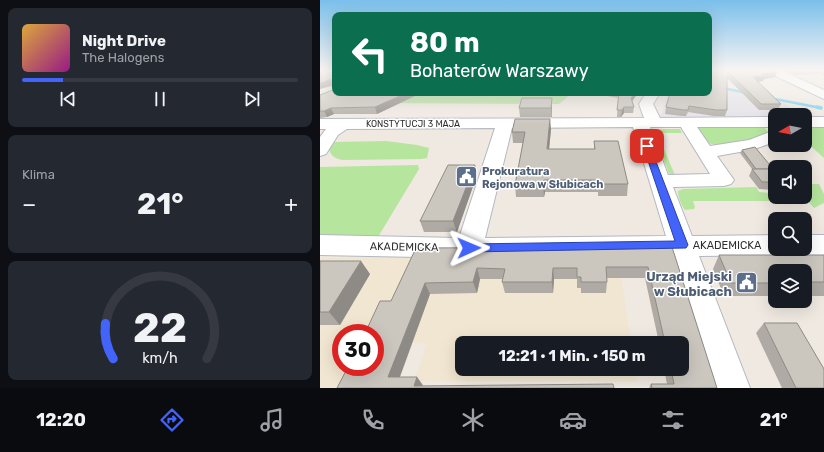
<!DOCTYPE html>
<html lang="de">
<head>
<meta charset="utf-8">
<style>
	:root { --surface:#171b24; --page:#242831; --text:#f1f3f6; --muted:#9ea1a6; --line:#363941; --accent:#4264fb }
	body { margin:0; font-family:Rubik,sans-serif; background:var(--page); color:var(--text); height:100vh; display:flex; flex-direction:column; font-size:15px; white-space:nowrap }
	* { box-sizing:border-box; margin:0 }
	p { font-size:13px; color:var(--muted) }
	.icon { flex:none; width:22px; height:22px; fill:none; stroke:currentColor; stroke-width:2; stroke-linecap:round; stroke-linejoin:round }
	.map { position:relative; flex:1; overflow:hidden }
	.side { display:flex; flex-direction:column; gap:8px; padding:8px; background:#0d0f14; width:320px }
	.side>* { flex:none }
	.top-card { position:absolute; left:12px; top:12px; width:380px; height:84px; border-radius:8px; box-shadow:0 4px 16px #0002; background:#0b6e4f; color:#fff; overflow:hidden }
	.needle { width:26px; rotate:261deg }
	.controls { position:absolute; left:448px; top:108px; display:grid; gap:8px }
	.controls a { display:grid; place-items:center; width:44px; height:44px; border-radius:8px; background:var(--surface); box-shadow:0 4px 16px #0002; font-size:20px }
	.speed { position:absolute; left:12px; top:324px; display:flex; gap:8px; font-size:20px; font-weight:700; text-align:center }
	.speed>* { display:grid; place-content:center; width:52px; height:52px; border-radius:50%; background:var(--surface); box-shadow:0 4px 16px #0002; line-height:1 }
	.speed .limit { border:6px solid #d22; background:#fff; color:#111 }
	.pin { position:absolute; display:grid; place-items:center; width:34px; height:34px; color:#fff; margin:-17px; border-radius:8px; box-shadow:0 2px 6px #0006 }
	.me { position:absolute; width:44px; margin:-22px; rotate:89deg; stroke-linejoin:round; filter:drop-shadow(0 0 3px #0008) }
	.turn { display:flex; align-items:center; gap:14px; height:84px; padding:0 12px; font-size:18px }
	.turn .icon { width:52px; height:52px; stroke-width:2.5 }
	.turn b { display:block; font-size:28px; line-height:34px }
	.big { font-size:30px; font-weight:700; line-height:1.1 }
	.side .card { flex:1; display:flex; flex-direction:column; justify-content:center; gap:6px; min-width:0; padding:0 14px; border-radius:8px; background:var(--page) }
	.side .dial { align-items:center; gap:0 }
	.dial svg { height:104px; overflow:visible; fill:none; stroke:var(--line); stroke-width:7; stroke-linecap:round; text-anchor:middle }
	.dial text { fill:var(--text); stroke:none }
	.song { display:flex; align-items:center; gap:12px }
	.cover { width:48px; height:48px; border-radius:6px; background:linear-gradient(135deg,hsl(40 70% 55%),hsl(310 70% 35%)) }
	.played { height:4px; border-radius:2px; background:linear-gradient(90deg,var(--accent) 15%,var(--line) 15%) }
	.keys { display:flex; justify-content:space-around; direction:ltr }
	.heat { display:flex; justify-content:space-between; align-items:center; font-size:22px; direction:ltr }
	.trip { position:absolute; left:135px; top:336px; width:234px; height:40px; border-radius:8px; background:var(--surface); box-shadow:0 4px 16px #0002; font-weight:700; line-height:40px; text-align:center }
	.tab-bar { display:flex; height:64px; justify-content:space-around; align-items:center; background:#090b0e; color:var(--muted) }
	.tab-bar .icon { width:28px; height:28px }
	.tab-bar .current { color:var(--accent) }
	.tab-bar b { font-size:18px; color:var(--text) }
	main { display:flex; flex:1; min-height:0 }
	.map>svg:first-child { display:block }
	.industrial { fill:#e3e1e8 }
	.education { fill:#f0e6d1 }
	.green { fill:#b6e59e }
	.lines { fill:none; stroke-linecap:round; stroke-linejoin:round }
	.stream-far1 { stroke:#75cff0; stroke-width:2.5 }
	.stream { stroke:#75cff0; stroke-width:3.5 }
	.minor-casing { stroke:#b4b7c1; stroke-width:2 }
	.minor { fill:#fff; fill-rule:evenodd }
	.wall { fill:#afaba4 }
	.shaded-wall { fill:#8e8b86 }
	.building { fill:#cbc7bf; stroke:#8e8b86 }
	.route { fill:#4264fb; stroke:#2b41a3 }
	.labels { text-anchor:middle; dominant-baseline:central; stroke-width:3; stroke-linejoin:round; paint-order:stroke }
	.far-street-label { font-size:9px; fill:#2e2e2e; stroke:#fff }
	.service-label { font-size:11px; font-weight:bold; fill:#4e5e75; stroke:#fff; text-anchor:start }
	.street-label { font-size:11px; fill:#2e2e2e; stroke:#fff }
	.near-service-label { font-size:13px; font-weight:bold; fill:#4e5e75; stroke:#fff; text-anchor:end }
</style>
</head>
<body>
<main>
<section class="side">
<div class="card">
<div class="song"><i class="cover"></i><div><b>Night Drive</b><p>The Halogens</p></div></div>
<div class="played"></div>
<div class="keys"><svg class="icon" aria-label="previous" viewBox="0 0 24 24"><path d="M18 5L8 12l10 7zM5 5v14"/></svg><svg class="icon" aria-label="pause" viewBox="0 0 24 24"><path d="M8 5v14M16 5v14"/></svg><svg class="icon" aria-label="next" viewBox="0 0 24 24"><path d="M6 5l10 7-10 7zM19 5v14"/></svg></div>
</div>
<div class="card"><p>Klima</p>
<div class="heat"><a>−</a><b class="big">21°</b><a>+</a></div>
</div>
<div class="card dial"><svg viewBox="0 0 100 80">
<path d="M14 69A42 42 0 1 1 86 69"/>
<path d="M14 69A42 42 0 0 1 8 42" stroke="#4264fb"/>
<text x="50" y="56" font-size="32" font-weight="700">22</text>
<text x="50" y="72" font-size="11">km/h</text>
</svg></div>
</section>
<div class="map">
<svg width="504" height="388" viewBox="0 0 504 388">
	<rect width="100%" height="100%" fill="#efe9e1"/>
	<polygon class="industrial" points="389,87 462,101 480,115 455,115 455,117 340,117 349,93 389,93"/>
	<polygon class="education" points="298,254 311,343 142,343 142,369 315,369 317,382 94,381 107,343 55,342 55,333 21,333 21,367 37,367 27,388 0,388 0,258"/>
	<g class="green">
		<polygon points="88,93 252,93 239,104 67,103"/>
		<path d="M375 128H445L448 132 447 135C436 140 395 150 385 141 381 138 378 132 375 128Z"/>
		<polygon points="485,128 504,128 504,158 485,141"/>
		<polygon points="337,129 360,129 362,133 337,133 355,175 352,175 349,173 333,133"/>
		<path d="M66 141 97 145 109 148 107 158 101 159 22 160C15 158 10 156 9 148L14 142Z"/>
		<polygon points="98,165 99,169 58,237 0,238 0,167"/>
		<polygon points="485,184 499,184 504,194 504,203 494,208 488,201 461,201 458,197 485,197"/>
		<path d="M436 187 439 192 449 193 455 201H373L375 207 374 209 365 210C361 205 358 197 358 191L363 189Z"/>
	</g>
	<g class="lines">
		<g class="stream-far1">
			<polyline points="403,88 427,93"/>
			<polyline points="450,98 501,108"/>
		</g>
		<polyline class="stream" points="497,107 501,108"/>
		<defs>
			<g id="minor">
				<polygon points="445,70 461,70 504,90 504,99 447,72"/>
				<path d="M326 93H340L333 104 340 118 455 117V127H377L390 146 429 140 455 130V142L431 150 397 156 414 180 411 184 404 186 353 187 372 236 455 235V249H466L464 252 455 255 379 256 430 388H392L352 256 149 258 0 255V235L139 238 175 128 27 129 18 135 6 154 0 156V137L6 129H0V119L324 118 319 104ZM313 127 346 236 165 238 192 128ZM330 127H361L390 174 348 175Z"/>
				<rect x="485" y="117" width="19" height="10"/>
				<polygon points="485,235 504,235 504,255 485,255 476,252 474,249 485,249"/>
			</g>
		</defs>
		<use href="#minor" class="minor-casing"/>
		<use href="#minor" class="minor"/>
	</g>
	<g class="wall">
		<polygon points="389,70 457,72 455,77 444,79 443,81 437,82 461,104 458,110 439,110 407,78 407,110 405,116 394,116 368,112 366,116 362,116 345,114 346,107"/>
		<polygon points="465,70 504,70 504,76 501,74 475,75"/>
		<polygon points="15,93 101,93 57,114 14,114 7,117 0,118 0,95"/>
		<polygon points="271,93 318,93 312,101 314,107 313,113 304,113 301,117 297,117 298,98"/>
		<polygon points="232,98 232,117 200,117 199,108"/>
		<polygon points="231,129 229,149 274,149 274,141 308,184 307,196 278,196 278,192 225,192 224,197 196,197 195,185 203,143 193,143 192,132"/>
		<polygon points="422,150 454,170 453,172 455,174 455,190 439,189 429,176 432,169 420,153"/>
		<polygon points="157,175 137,232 104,232 100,221"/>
		<polygon points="352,247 397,388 329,388 331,384 347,384 344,369 362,369 362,343 339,343 325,278 287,278 287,282 286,293 261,293 261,288 257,288 257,279 234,279 233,293 185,293 182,282 183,279 160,279 157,293 110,294 80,377 97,377 103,385 17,388 71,301 96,248"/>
		<polygon points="399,255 504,255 504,296 485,296 485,271 455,271 455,296 404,296 393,269"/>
		<polygon points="0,261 50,274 20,325 0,325"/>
		<polygon points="444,323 504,388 462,388 436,333"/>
	</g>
	<g class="shaded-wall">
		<polygon points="457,72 455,77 444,79 443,81 431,82 433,77 441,74"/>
		<polygon points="12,79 15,85 0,89 0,83"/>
		<polygon points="87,93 101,93 57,114 55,107"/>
		<polygon points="315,93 318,93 310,104 311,98"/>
		<polygon points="232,98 232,117 231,108"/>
		<polygon points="304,107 304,113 301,117 302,110"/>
		<polygon points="11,108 14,114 7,117 4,111"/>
		<polygon points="230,119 231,129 228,160 227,149"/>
		<polygon points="155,165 157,175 137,232 133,221"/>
		<polygon points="224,180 225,192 224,197 223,184"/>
		<polygon points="41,261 50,274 20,325 9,312"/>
		<polygon points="157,268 160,279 157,293 153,282"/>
		<polygon points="233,268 234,279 233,293 232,282"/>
		<polygon points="105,283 110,294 76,387 68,377"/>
		<polygon points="97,377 103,386 94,386"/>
	</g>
	<g class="building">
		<polygon points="0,70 15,70 15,86 14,86 14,80 12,79 0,83"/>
		<polygon points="389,70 453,70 457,72 441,74 445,76 433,77 461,104 441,104 407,71 407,110 396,110 369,106 368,110 363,110 346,107 350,93 389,93"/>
		<polygon points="15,89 15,93 87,93 55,107 11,108 4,111 0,111 0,95"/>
		<polygon points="299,93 315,93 311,98 314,107 304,107 302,110 297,110"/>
		<polygon points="202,98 232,98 231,108 199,108"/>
		<polygon points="195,119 230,119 227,149 275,149 274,141 298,141 308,184 279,184 279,180 224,180 223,184 195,185 205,132 192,132"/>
		<polygon points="435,147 454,170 451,170 451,169 436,169 422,150"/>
		<polygon points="128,165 155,165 133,221 100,221"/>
		<polygon points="432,169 451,169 455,174 455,182 442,182"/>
		<polygon points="352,247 397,388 332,388 331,384 354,384 351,369 362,369 362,343 345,343 328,267 286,267 287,282 261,282 261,277 257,277 257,268 233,268 232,282 182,282 185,269 157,268 153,282 105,283 68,377 97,377 94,386 293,384 294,388 17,388 28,367 55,367 55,333 45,333 60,301 71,301 96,248"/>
		<polygon points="399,255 504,255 504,282 485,282 485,271 455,271 455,283 411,283"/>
		<polygon points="0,261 41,261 9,312 0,312"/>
		<polygon points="444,323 477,323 504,369 504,388 476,388"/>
	</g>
	<linearGradient id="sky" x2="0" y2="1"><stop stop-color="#7abfeb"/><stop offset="0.56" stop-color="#f8f5f2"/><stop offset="1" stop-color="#f8f5f2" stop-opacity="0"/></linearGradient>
	<rect width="504" height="125" fill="url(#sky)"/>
	<polygon class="route" points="324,144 329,144 330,146 368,245 366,248 149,252 146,251 144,248 146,245 149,244 355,241 323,146"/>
	<defs>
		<symbol id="civic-square" viewBox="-11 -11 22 22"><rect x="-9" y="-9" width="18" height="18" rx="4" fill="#5c6f8a" stroke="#fff"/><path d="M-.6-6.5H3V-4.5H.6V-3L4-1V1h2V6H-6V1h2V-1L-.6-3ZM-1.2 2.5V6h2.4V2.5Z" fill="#fff"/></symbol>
	</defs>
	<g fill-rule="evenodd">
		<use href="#civic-square" x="134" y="164" width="25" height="25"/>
		<use href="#civic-square" x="414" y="270" width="25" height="25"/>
	</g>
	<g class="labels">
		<g class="far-street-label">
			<text x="93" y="124">KONSTYTUCJI 3 MAJA</text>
		</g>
		<g class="service-label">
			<text x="162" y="171">Prokuratura<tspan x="162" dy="13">Rejonowa w Słubicach</tspan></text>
		</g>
		<g class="street-label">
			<text x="407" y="245">AKADEMICKA</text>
			<text transform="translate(84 247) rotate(1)">AKADEMICKA</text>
		</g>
		<g class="near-service-label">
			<text x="412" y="276">Urząd Miejski<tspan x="412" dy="15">w Słubicach</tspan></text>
		</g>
	</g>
</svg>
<div class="controls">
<a><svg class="needle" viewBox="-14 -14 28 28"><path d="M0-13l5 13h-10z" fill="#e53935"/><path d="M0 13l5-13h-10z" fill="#9ea1a6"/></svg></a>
<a><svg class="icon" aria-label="sound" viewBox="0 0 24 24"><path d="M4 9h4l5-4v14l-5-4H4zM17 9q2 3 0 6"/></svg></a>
<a><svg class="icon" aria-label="search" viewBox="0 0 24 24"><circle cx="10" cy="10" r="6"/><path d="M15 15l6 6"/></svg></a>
<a><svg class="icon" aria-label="layers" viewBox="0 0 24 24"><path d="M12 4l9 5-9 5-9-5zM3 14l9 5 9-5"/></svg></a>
</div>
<div class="speed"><div class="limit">30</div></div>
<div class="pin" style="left:327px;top:146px;background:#d93025"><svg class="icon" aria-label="arrive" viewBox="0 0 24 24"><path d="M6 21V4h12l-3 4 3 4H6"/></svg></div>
<svg class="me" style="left:149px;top:248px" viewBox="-20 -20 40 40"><path d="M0-17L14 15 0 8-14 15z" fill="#4264fb" stroke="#fff" stroke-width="4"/></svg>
<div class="trip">12:21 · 1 Min. · 150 m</div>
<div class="top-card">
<div class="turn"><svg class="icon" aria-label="left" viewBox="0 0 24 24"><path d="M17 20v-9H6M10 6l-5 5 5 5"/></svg><div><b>80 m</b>Bohaterów Warszawy</div></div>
</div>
</div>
</main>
<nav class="tab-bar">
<b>12:20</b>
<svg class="icon current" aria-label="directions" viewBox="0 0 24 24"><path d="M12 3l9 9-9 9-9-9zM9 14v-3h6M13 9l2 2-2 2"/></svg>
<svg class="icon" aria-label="music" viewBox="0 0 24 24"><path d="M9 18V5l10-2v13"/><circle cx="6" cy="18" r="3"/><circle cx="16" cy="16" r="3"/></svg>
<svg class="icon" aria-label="phone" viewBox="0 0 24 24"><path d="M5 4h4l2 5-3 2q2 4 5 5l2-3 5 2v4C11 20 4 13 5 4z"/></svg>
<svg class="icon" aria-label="climate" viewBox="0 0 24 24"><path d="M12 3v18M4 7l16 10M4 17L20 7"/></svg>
<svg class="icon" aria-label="car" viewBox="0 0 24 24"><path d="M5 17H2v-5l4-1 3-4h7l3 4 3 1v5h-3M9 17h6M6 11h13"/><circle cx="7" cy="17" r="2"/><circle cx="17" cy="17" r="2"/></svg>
<svg class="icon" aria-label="filters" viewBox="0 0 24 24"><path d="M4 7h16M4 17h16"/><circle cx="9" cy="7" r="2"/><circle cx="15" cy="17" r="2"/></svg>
<b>21°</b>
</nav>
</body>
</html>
